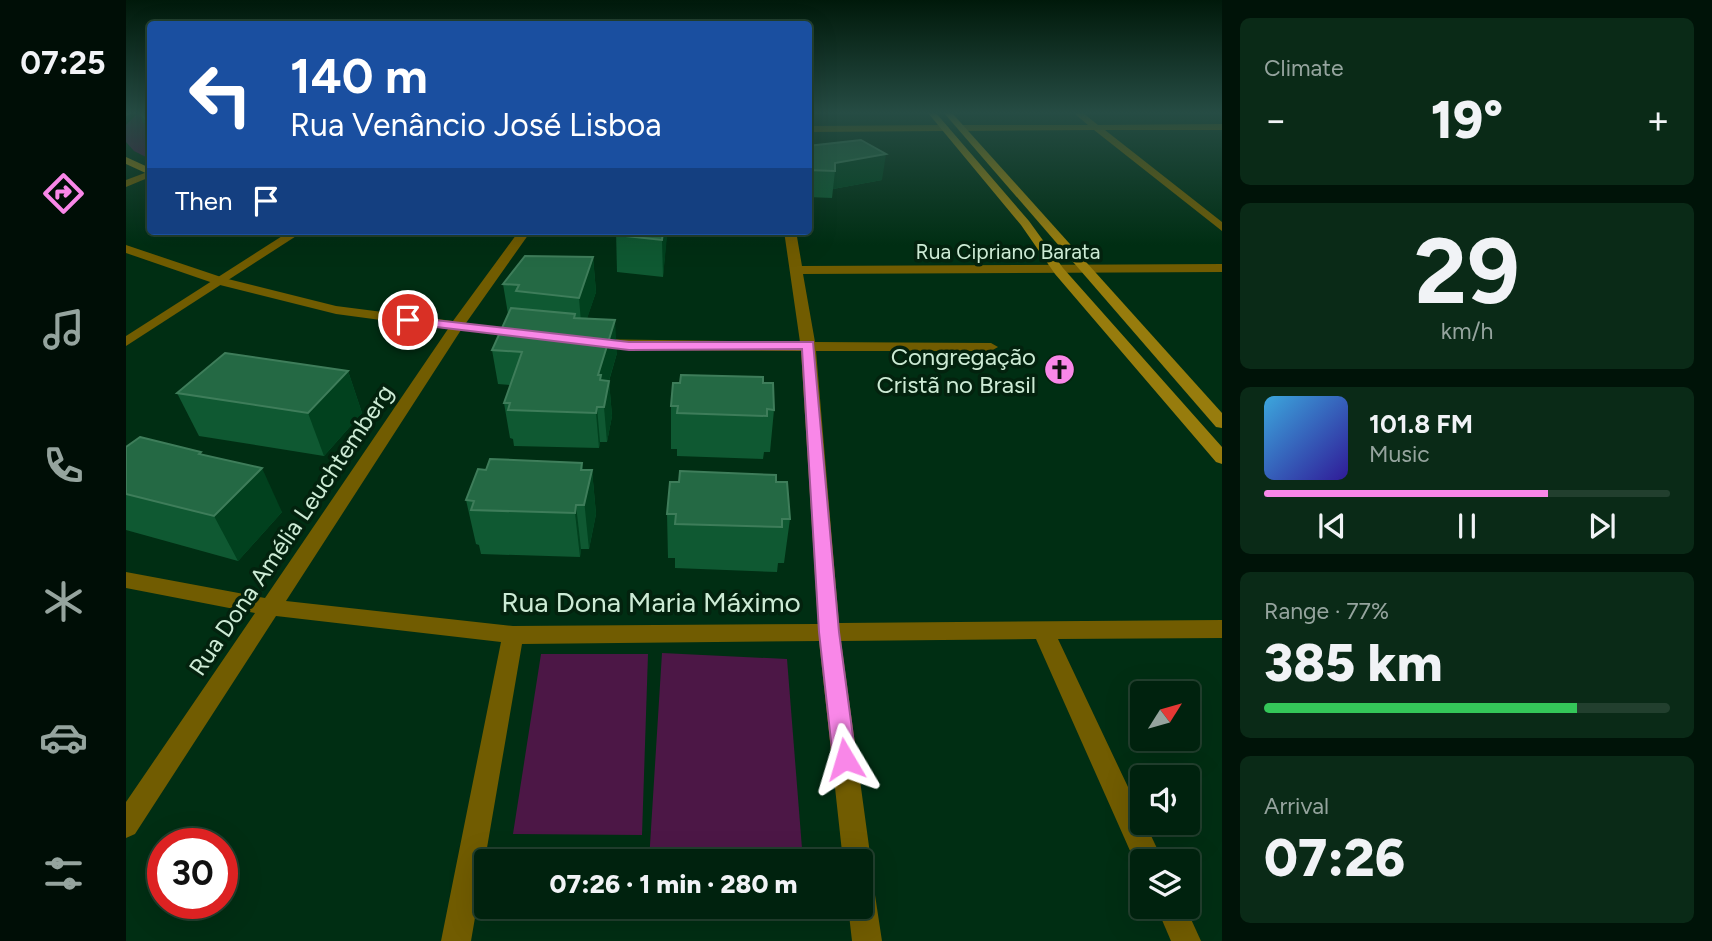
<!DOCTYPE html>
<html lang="en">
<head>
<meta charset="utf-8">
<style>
	:root { --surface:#00220e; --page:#0a2a17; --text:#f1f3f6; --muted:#95a49e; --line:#223f2e; --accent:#f987e8 }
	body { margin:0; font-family:Figtree,sans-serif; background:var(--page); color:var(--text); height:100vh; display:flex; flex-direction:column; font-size:26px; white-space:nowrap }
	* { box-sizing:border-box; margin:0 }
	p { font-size:23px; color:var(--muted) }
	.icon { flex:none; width:38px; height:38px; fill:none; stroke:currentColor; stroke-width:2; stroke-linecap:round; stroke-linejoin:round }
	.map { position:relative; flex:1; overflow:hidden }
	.sheet { display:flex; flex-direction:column; gap:18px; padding:18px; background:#001308; width:490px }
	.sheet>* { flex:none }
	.banner { position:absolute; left:21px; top:21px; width:665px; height:214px; border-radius:7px; box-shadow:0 7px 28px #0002,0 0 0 2px var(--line); background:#1a4fa0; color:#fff; overflow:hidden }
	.needle { width:46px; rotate:53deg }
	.controls { position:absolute; left:1004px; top:681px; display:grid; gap:14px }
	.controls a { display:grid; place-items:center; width:70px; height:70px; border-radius:7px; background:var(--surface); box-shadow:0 7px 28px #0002,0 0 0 2px var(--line); font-size:35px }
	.speed { position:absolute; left:21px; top:828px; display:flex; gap:14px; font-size:35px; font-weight:700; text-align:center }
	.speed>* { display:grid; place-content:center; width:91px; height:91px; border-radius:50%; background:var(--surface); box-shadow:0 7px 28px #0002,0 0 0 2px var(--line); line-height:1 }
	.speed .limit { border:10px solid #d22; background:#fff; color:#111 }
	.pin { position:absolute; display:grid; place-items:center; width:60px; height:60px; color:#fff; margin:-30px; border:4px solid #fff; border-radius:50%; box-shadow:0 2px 7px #0007 }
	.me { position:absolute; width:77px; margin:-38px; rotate:353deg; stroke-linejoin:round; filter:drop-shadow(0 0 5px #0008) }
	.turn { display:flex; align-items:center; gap:24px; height:147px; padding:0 28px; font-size:32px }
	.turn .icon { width:91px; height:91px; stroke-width:2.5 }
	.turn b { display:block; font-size:49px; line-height:60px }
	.then { display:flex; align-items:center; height:66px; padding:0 28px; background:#0003; gap:14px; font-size:26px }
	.big { font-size:52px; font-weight:800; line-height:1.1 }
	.sheet .card { flex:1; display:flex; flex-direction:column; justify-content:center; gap:10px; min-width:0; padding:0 24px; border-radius:10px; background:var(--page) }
	.sheet .dial { align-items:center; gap:0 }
	.dial b { font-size:91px; line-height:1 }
	.song { display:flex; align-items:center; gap:21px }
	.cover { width:84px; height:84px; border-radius:10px; background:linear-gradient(135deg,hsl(200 70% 55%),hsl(250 70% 35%)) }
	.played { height:7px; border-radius:4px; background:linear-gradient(90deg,var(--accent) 70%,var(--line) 70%) }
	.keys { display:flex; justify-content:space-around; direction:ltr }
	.heat { display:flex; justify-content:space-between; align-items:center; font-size:38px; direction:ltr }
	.charge { height:10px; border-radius:5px; background:linear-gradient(90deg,#34c759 77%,var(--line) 0) }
	.trip { position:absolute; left:348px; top:849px; width:399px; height:70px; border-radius:7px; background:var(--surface); box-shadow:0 7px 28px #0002,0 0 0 2px var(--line); font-weight:800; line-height:70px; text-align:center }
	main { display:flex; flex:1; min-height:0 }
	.tabs { display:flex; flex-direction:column; width:126px; justify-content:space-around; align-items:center; background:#000e06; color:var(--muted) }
	.tabs .icon { width:49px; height:49px }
	.tabs .on { color:var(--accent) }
	.tabs b { font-size:32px; color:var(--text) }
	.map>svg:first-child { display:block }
	.green { fill:#4c1746 }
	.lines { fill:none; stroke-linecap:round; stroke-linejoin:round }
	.minor { fill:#715c01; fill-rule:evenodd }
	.tertiary { fill:#715c01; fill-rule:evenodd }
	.secondary { fill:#977c0d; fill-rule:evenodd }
	.wall { fill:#0f5932 }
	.shaded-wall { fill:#01411e }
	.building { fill:#246944; stroke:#3e7d5a; stroke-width:2 }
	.route { fill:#f987e8; stroke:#a25897; stroke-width:2 }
	.labels { text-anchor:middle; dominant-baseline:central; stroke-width:7; stroke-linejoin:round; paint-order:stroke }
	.far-street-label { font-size:21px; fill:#cdebd5; stroke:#03220e }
	.poi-label { font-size:24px; fill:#cdebd5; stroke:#03220e; text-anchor:end }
	.street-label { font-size:24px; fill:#cdebd5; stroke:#03220e }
	.near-street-label { font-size:28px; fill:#cdebd5; stroke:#03220e }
</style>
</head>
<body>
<main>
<nav class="tabs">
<b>07:25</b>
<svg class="icon on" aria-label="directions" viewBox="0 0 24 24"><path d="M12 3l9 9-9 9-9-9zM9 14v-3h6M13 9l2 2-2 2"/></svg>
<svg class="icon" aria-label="music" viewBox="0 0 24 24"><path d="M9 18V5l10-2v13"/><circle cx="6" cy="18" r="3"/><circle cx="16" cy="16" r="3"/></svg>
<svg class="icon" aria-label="phone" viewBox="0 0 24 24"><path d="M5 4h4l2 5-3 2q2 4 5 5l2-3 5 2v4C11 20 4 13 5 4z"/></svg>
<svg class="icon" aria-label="climate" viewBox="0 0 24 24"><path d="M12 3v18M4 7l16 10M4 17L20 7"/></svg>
<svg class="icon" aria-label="car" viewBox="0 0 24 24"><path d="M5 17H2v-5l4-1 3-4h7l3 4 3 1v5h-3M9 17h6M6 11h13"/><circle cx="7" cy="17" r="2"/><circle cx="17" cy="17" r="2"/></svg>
<svg class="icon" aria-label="filters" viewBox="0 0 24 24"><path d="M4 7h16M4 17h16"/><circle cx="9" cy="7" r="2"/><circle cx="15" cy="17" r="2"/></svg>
</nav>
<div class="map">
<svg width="1096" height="941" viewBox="0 0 1096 941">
	<rect width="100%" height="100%" fill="#002e13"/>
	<g class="green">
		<polygon points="12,113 24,113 24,159 8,151 0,142 0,125"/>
		<polygon points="536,653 661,659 677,861 523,861"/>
		<polygon points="415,654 522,654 516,835 387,834"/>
	</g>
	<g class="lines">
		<g class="minor">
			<polygon points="948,113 957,113 972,125 1096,124 1096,130 979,130 1096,222 1096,231 968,130 836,131 832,128 836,125 962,125"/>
			<polygon points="682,126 819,125 823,128 819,131 682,132"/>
			<polygon points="24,171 24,177 0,187 0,180"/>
			<polygon points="393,231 405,231 340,323 397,330 404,334 397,338 335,330 160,601 387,626 692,624 675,351 503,350 461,345 461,339 674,342 658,231 670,231 676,266 1096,264 1096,272 677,274 689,342 865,343 872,347 865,351 690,351 713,623 1096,620 1096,638 932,639 1037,861 1017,861 1017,872 1013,871 910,639 715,641 745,861 741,871 735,873 735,861 717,861 693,641 396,644 345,941 315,941 375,642 150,616 9,834 0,838 0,802 129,613 0,588 0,572 139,598 322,329 210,314 90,284 0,253 0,245 98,278 210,306 327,321"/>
			<polygon points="735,881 745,885 749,895 756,941 726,941 722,906 735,906"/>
			<polygon points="1030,906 1059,906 1075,941 1045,941"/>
		</g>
		<polygon class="tertiary" points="164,231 178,231 0,346 0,336"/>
		<g class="secondary">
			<polygon points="0,113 6,113 0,116"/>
			<polygon points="802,113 810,113 903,221 937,268 1096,447 1096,464 1090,462 929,274 895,225"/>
			<polygon points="818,113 826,113 1096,413 1096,428 1090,427"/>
			<polygon points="0,157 24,168 24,175 0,164"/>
		</g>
	</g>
	<g class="wall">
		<polygon points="13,113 24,113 24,130 17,122"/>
		<polygon points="682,146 756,180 707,189 706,198 682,197"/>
		<polygon points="490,231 541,231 537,277 491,272"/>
		<polygon points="467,257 470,292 461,318 491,353 483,381 486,416 481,442 474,442 473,448 388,446 387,439 384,438 378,403 384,385 372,384 366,350 382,314 377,284"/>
		<polygon points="222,371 236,413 198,456 73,436 51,393"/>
		<polygon points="554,383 637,383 648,410 644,452 638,452 637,459 551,456 551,449 545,449 545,406"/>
		<polygon points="0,447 77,455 156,512 112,561 0,530"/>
		<polygon points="456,463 457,470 466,470 470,514 463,549 455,549 454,557 355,554 353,545 350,544 340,500 360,470"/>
		<polygon points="650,482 664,519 658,563 652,563 651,572 549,568 549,558 542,558 541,514"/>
	</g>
	<g class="shaded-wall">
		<polygon points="760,154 756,180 707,189 709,171 709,163"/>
		<polygon points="537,231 541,231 541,237 537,277 536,240"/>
		<polygon points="467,257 470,292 456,334 453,298"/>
		<polygon points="489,320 491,353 477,400 472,375"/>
		<polygon points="222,371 236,413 198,456 182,413"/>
		<polygon points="483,381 486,416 481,442 478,407"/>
		<polygon points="471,407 474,442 473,448 470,413"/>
		<polygon points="456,463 460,497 466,470 470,514 463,549 455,470"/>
		<polygon points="136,468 156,512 112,561 88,516"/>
		<polygon points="450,505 455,549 454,557 449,513"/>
	</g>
	<g class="building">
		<polygon points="14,113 24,113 24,124"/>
		<polygon points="735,140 760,154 709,163 709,171 682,170 682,146"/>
		<polygon points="490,231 537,231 536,240 489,235"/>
		<polygon points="399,256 467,257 453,298 390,291 393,285 377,284"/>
		<polygon points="385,308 449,314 448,318 489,320 472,375 475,375 474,380 483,381 478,407 471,407 470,413 382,410 384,403 378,403 396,352 366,350"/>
		<polygon points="99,353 222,371 182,413 51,393"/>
		<polygon points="555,375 637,377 637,383 647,383 648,410 641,409 641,416 551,413 552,406 545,406 547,383 554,383"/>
		<polygon points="14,437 75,452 73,454 136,468 88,516 0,494 0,447"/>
		<polygon points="364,459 456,463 455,470 466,470 458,505 450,505 449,513 345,510 348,501 340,500 352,469 360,470"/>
		<polygon points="554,471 650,475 650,482 661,482 664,519 656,519 656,527 549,524 550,514 541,514 544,482 553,482"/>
	</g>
	<linearGradient id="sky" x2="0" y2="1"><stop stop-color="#00190a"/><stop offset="0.46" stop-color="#264c44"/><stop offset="1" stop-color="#264c44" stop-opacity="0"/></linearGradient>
	<rect width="1096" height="245" fill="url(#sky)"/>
	<polygon class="route" points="282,317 503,342 687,342 713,632 730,759 727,767 719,770 711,767 707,759 693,632 676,349 503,350 277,323 277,318"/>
	<defs>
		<symbol id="church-disc" viewBox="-11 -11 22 22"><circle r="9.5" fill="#f987e8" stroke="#03220e"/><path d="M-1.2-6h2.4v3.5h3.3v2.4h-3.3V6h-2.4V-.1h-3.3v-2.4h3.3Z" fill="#111"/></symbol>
	</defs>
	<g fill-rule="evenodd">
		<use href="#church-disc" x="916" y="352" width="35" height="35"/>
	</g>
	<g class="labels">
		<g class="far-street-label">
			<text x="882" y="251">Rua Cipriano Barata</text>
		</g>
		<g class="poi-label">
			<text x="910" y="356">Congregação<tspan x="910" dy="28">Cristã no Brasil</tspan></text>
		</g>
		<g class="street-label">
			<text transform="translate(165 530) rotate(-56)">Rua Dona Amélia Leuchtemberg</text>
		</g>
		<g class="near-street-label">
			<text x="525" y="602">Rua Dona Maria Máximo</text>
		</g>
	</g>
</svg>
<div class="controls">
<a><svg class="needle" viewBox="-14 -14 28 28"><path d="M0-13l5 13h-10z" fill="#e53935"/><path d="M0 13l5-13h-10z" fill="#95a49e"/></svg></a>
<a><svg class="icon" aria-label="sound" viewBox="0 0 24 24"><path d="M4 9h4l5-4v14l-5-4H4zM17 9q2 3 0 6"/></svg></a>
<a><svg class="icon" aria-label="layers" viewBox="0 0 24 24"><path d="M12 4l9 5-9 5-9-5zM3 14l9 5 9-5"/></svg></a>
</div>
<div class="speed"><div class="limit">30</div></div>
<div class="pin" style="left:282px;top:320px;background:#d93025"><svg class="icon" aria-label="arrive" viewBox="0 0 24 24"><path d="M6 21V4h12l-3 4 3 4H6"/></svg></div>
<svg class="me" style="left:719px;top:759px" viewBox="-20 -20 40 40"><path d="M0-17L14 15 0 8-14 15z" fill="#f987e8" stroke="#fff" stroke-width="4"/></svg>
<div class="trip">07:26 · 1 min · 280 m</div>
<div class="banner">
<div class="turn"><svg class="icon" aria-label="left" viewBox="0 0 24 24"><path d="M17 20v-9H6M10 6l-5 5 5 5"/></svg><div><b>140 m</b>Rua Venâncio José Lisboa</div></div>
<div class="then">Then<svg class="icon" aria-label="arrive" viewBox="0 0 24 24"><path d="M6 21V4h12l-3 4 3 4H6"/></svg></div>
</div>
</div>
<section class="sheet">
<div class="card"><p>Climate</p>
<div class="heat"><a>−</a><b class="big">19°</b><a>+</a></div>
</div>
<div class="card dial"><b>29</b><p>km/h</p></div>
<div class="card">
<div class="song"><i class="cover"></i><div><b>101.8 FM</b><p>Music</p></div></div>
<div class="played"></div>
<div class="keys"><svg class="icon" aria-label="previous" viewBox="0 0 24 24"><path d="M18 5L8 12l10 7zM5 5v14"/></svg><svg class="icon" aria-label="pause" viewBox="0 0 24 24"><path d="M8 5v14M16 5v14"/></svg><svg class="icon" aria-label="next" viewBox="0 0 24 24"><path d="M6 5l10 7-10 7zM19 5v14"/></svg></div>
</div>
<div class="card"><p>Range · 77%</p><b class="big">385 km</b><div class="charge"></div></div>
<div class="card"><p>Arrival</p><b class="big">07:26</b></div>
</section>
</main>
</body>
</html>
